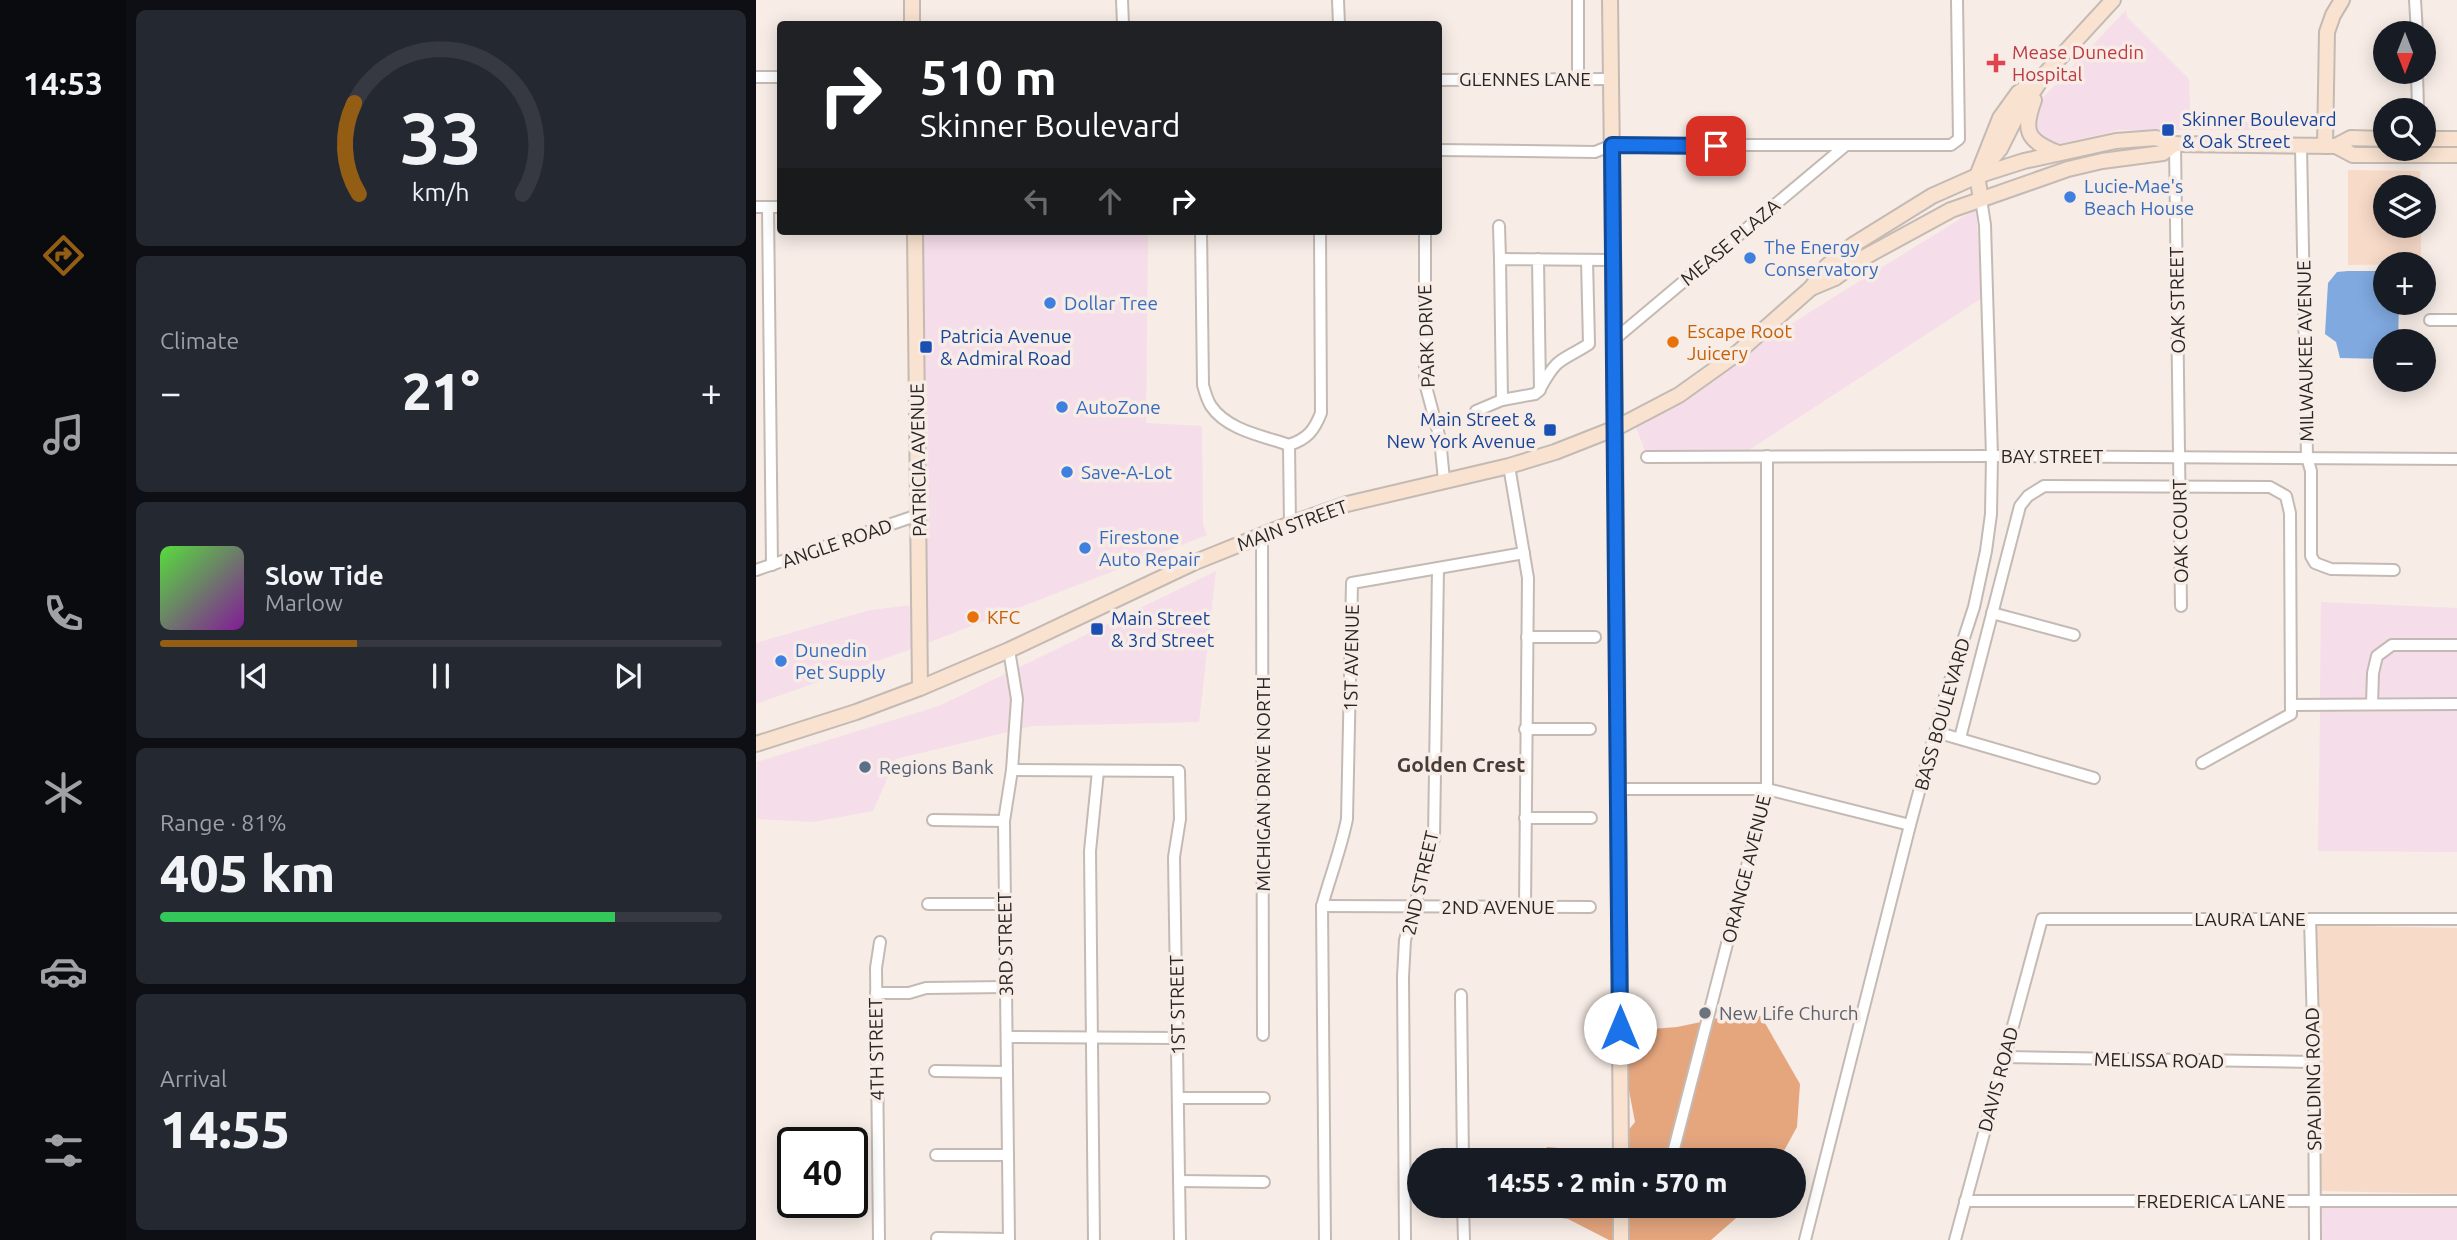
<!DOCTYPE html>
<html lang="en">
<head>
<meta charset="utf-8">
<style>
	:root { --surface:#171b24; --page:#242831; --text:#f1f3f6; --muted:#9ea1a6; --line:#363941; --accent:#935d14 }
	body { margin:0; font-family:Ubuntu,sans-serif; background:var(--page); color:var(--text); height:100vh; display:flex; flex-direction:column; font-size:26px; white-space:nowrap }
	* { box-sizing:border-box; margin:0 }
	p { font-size:23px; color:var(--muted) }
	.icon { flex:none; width:38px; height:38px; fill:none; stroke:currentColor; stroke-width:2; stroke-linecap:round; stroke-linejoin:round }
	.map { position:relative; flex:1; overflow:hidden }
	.details { display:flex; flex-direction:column; gap:10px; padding:10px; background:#0d0f14; width:630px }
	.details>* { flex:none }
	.top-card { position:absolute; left:21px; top:21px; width:665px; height:214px; border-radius:7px; box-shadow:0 4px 18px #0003; background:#202124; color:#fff; overflow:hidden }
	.needle { width:46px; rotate:180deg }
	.tools { position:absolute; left:1617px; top:21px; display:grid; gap:14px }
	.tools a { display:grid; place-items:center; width:63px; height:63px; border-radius:50%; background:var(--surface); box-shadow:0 4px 18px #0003; font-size:35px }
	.speed { position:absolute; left:21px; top:1127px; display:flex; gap:14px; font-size:35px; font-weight:700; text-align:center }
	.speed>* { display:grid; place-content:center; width:91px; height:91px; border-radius:50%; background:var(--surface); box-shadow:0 4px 18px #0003; line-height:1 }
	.speed .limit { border:4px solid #111; border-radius:10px; background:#fff; color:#111 }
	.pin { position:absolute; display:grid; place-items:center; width:60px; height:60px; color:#fff; margin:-30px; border-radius:14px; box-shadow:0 4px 10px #0006 }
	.me { position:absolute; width:77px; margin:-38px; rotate:0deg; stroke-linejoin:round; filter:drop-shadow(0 0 5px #0008) }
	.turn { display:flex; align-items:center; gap:24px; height:147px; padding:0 28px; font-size:32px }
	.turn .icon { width:91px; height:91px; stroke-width:2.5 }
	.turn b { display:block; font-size:49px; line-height:60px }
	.lanes { display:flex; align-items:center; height:66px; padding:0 28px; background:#0003; justify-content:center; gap:35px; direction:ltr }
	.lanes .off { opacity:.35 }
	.big { font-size:52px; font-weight:800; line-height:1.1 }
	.details .tile { flex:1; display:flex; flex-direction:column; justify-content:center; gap:10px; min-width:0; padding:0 24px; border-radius:10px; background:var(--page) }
	.details .dial { align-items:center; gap:0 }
	.dial svg { height:182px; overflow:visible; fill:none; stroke:var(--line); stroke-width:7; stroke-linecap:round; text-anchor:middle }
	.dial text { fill:var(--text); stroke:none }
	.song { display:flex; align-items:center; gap:21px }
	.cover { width:84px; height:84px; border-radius:10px; background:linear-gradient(135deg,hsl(110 70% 55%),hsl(290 70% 35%)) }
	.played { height:7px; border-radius:4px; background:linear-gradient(90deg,var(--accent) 35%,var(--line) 35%) }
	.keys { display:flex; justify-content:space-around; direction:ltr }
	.heat { display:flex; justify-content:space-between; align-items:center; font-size:38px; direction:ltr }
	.charge { height:10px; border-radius:5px; background:linear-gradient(90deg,#34c759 81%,var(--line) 0) }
	.trip { position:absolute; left:651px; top:1148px; width:399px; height:70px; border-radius:35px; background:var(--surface); box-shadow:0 4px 18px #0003; font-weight:800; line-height:70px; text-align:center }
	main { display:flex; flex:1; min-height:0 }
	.tab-bar { display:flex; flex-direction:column; width:126px; justify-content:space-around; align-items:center; background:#090b0e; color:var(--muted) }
	.tab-bar .icon { width:49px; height:49px }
	.tab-bar .active { color:var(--accent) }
	.tab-bar b { font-size:32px; color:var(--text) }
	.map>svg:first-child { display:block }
	.commercial { fill:#f5dde9 }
	.green { fill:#f8dac8 }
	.forest { fill:#e5a67e }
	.water { fill:#80a9e0 }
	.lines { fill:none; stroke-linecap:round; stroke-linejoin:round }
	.street-casing { stroke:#c4bab4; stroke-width:14 }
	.secondary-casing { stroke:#c4bab4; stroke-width:18 }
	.street { stroke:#fff; stroke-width:10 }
	.secondary { stroke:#f9e2cf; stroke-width:14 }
	.route-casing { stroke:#114b97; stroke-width:18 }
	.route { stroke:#1a73e8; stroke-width:12 }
	.health-dot { fill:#e0444e; stroke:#f7ece6; stroke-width:2.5 }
	.transit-dot { fill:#1a4fb4; stroke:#f7ece6; stroke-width:2.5 }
	.shop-dot { fill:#3f7fe0; stroke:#f7ece6; stroke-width:2.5 }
	.food-dot { fill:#e8710a; stroke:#f7ece6; stroke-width:2.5 }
	.service-dot { fill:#5c6f8a; stroke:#f7ece6; stroke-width:2.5 }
	.worship-dot { fill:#6b7280; stroke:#f7ece6; stroke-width:2.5 }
	.labels { text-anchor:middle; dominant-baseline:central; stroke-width:7; stroke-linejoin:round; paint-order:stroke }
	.health-label { font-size:19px; fill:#be3a42; stroke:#f7ece6; text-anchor:start }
	.street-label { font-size:19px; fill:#292523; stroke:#f7ece6 }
	.transit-label { font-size:19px; fill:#164399; stroke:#f7ece6; text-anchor:start }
	.shop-label { font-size:19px; fill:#366cbe; stroke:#f7ece6; text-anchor:start }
	.food-label { font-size:19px; fill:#c56008; stroke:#f7ece6; text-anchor:start }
	.service-label { font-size:19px; fill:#4e5e75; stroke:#f7ece6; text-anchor:start }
	.worship-label { font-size:19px; fill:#5b616d; stroke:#f7ece6; text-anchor:start }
	.neighbourhood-label { font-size:21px; font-weight:bold; fill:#473e39; stroke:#f7ece6 }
</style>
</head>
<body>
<main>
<nav class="tab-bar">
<b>14:53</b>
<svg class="icon active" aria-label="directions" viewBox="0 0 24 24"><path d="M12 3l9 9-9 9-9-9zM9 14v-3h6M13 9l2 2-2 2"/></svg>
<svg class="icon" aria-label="music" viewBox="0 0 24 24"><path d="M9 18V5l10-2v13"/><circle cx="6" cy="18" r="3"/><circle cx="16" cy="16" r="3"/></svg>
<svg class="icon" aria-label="phone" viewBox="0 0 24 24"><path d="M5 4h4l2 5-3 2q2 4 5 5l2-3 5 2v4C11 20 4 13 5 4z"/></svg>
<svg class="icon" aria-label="climate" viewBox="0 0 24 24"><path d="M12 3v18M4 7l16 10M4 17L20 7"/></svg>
<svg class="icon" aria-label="car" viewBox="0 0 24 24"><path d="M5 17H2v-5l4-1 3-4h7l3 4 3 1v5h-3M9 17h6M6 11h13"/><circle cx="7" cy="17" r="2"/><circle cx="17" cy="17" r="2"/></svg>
<svg class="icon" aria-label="filters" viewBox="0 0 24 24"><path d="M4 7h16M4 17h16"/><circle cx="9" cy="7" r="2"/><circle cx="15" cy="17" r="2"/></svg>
</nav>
<section class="details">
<div class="tile dial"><svg viewBox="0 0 100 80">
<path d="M14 69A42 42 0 1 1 86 69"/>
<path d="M14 69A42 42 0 0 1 12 29" stroke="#935d14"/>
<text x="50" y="56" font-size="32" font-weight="700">33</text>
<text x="50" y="72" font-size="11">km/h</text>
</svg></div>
<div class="tile"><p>Climate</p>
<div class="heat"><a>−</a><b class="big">21°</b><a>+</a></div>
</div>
<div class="tile">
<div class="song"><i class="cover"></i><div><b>Slow Tide</b><p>Marlow</p></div></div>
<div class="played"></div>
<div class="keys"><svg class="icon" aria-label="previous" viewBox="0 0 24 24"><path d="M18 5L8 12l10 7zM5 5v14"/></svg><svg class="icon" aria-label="pause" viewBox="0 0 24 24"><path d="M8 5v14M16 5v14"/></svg><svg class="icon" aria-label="next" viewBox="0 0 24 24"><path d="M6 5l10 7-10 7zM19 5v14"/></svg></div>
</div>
<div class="tile"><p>Range · 81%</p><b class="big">405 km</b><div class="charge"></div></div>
<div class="tile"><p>Arrival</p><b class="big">14:55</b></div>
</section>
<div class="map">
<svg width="1701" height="1240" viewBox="0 0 1701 1240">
	<rect width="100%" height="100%" fill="#f7ece6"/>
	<g class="commercial">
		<polygon points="1370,10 1371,17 1433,79 1434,116 1439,122 1534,122 1534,130 1364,130 1299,145 1282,135 1277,121 1284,101"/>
		<polygon points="1220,209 1226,298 993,450 889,451 880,427 1054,312"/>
		<polygon points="165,231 392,231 390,423 446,426 447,525 451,535 169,644"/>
		<polygon points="460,571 443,722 276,726 264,729 266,699 262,668"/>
		<polygon points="1565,602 1701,608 1701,638 1633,640 1616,654 1611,672 1611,698 1564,698"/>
		<polygon points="157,605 158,648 0,704 0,643 114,610"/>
		<polygon points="1638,652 1701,652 1701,697 1622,697 1623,674 1627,660"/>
		<polygon points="251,673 255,699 252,732 140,759 117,811 57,822 1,819 1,762 183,706"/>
		<polygon points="1701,711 1701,852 1562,851 1564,712"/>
		<rect x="1565" y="1208" width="136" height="32"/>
	</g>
	<g class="green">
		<polygon points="1592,170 1664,171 1665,187 1629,187 1629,226 1665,226 1665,264 1592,265"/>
		<polygon points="1560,925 1701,928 1701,1194 1565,1191 1564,1056"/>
	</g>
	<g class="forest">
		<polygon points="968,1016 1005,1016 1044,1084 1041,1127 1023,1160 871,1160 871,1132 879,1122 871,1080 870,1031 921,1027 945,1022 911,1153 922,1157 958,1019"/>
		<polygon points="791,1147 825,1150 852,1156 859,1147 859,1160 787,1160"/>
		<polygon points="789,1206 859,1206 859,1240 853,1240 812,1219 792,1216"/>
		<polygon points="871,1206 994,1206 955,1240 871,1240"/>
	</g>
	<polygon class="water" points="1592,271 1629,271 1629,303 1643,303 1642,341 1629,341 1629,359 1584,358 1580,342 1569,334 1572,283 1581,272"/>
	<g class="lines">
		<defs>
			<g id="street">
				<polyline points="366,0 367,24"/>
				<polyline points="582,0 583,24"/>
				<polyline points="822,0 822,79"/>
				<polyline points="1659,0 1661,33"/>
				<polyline points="1661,72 1662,110"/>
				<polyline points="0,77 24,77"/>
				<polyline points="682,80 855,79"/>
				<polyline points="1419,144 1425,606"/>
				<polyline points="1545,146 1551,457 1555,471 1555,556 1559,563 1575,569 1638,570"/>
				<polyline points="682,150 839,152 856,145 1195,145 1203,139 1201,0"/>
				<polyline points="0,207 24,207"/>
				<polyline points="12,207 16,565"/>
				<polyline points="743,226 744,259"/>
				<path d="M445 231 447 385C449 392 451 400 455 406 471 430 507 436 533 445"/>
				<polyline points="669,231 669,383 684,439 688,480"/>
				<polyline points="782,259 784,390 779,394 746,400 744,259 857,260"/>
				<polyline points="1674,320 1701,320"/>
				<polyline points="859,339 1089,146"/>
				<path d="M785 387C802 356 805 362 833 344L831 260"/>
				<polyline points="720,411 746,400"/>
				<path d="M533 445C551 439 558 431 565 413L564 231"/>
				<polyline points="533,445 534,524"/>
				<polyline points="891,457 1236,456 1701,459"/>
				<polyline points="753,466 772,578 769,907"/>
				<polyline points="506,534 507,1035"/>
				<polyline points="0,570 162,515"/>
				<polyline points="1236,613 1318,635"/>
				<polyline points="771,637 839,637"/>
				<polyline points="1616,704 1617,673 1621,656 1636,645 1701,645"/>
				<polyline points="1535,705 1701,704"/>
				<polyline points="769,729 834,729"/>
				<polyline points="1180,732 1338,778"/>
				<polyline points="1204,738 1264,506 1272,496 1288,486 1514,487 1530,496 1534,513 1535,714 1446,763"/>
				<polyline points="256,770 423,771 424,819 418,857 424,1240"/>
				<polyline points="863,789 1011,789 1154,825"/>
				<polyline points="769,818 835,818"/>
				<polyline points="177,820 248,821"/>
				<polyline points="172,904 249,904"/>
				<polyline points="566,906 834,907"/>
				<polyline points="1554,919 1558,1062 1559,1240"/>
				<polyline points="120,993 153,993 170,988 249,987"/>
				<polyline points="705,995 707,1160"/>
				<polyline points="252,1037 421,1038"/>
				<polyline points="1248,1057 1558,1062"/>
				<polyline points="179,1071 251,1072"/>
				<polyline points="422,1098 508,1098"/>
				<polyline points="918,1149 1011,789 1011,456"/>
				<polyline points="180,1155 252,1155"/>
				<polyline points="423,1181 508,1182"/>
				<polyline points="1209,1201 1701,1201"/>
				<polyline points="707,1206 708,1240"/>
				<polyline points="181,1238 253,1239"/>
				<polyline points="123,1240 120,968 124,942"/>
				<polyline points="253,1240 248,821 256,770 261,699 253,650"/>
				<polyline points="338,1240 334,851 342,771"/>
				<path d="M569 1240 566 906C574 877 585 849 591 819L596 583 768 553"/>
				<polyline points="649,1240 647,977 649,940 678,838 682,568"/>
				<polyline points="1049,1240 1154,825 1189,696 1218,607 1230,551 1235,514 1236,456 1229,225 1225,199"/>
				<polyline points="1199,1240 1286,919 1701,919"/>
			</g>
			<g id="secondary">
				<polyline points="156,0 156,24"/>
				<polyline points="854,0 859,405 865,1160"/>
				<path d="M1278 100C1267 130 1270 140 1300 152"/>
				<polyline points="1668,139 1701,139"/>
				<polyline points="1569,146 1571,32 1577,15 1586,0"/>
				<polyline points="1580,146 1595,138 1629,139"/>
				<polyline points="1222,175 1244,149 1258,121 1288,75 1357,0"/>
				<polyline points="1225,199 1221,176 1244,118 1262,93 1281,80"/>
				<polyline points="159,231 164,688"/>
				<polyline points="1055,288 1079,278 1107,258 1195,210 1312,169 1346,161 1407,153 1419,144"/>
				<polyline points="0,744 100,712 164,688 253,650 437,563 534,524 591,504 753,466 799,452 860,428 923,395 979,355 1055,288 1071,266 1097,245 1176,196 1221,176 1268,161 1360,141 1400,138 1419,144 1580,146 1597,155 1701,155"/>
				<polyline points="865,1206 865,1240"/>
			</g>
		</defs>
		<use href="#street" class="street-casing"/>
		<use href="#secondary" class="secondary-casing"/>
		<use href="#street" class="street"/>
		<use href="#secondary" class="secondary"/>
	</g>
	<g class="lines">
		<defs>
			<polyline id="route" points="864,1028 856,145 960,146"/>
		</defs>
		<use href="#route" class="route-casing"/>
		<use href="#route" class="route"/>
	</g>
	<path class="health-dot" d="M1236.5 52.5h7v7h7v7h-7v7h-7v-7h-7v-7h7z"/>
	<g class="transit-dot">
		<rect x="1405" y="123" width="14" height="14" rx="3.5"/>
		<rect x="163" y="340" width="14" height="14" rx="3.5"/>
		<rect x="787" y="423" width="14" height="14" rx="3.5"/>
		<rect x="334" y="622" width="14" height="14" rx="3.5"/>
	</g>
	<g class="shop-dot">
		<circle cx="1314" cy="197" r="7"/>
		<circle cx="994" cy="258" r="7"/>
		<circle cx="294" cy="303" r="7"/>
		<circle cx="306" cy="407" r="7"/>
		<circle cx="311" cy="472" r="7"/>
		<circle cx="329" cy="548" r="7"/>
		<circle cx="25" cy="661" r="7"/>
	</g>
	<g class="food-dot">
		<circle cx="917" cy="342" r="7"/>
		<circle cx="217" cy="617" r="7"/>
	</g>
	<circle class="service-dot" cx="109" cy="767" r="7"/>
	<circle class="worship-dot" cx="949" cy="1013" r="7"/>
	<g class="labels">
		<g class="health-label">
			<text x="1256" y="52">Mease Dunedin<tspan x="1256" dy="22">Hospital</tspan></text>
		</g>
		<g class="street-label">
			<text x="769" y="79">GLENNES LANE</text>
			<text transform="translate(974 242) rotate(-40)">MEASE PLAZA</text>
			<text transform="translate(1421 300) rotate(-91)">OAK STREET</text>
			<text transform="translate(670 336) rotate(-92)">PARK DRIVE</text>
			<text transform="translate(1549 351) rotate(-91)">MILWAUKEE AVENUE</text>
			<text x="1296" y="456">BAY STREET</text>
			<text transform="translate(162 460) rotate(-91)">PATRICIA AVENUE</text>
			<text transform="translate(536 525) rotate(-20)">MAIN STREET</text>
			<text transform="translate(1424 531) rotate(-91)">OAK COURT</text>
			<text transform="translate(81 543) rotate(-19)">ANGLE ROAD</text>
			<text transform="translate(595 658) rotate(-89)">1ST AVENUE</text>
			<text transform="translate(1186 714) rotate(-74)">BASS BOULEVARD</text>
			<text transform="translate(507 784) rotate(-90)">MICHIGAN DRIVE NORTH</text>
			<text transform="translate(990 869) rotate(-76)">ORANGE AVENUE</text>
			<text transform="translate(664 883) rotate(-77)">2ND STREET</text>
			<text x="742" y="907">2ND AVENUE</text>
			<text x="1494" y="919">LAURA LANE</text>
			<text transform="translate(249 944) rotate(-91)">3RD STREET</text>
			<text transform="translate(421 1005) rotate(-91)">1ST STREET</text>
			<text transform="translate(120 1049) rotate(-91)">4TH STREET</text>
			<text transform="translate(1403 1060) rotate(1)">MELISSA ROAD</text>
			<text transform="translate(1242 1079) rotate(-75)">DAVIS ROAD</text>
			<text transform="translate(1557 1079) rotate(-91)">SPALDING ROAD</text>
			<text x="1455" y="1201">FREDERICA LANE</text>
		</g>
		<g class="transit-label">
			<text x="1426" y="119">Skinner Boulevard<tspan x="1426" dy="22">&amp; Oak Street</tspan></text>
			<text x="184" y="336">Patricia Avenue<tspan x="184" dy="22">&amp; Admiral Road</tspan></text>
			<text x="780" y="419" text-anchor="end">Main Street &amp;<tspan x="780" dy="22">New York Avenue</tspan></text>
			<text x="355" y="618">Main Street<tspan x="355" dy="22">&amp; 3rd Street</tspan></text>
		</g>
		<g class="shop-label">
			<text x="1328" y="186">Lucie-Mae's<tspan x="1328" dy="22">Beach House</tspan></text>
			<text x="1008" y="247">The Energy<tspan x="1008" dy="22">Conservatory</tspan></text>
			<text x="308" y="303">Dollar Tree</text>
			<text x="320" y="407">AutoZone</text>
			<text x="325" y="472">Save-A-Lot</text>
			<text x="343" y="537">Firestone<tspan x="343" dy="22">Auto Repair</tspan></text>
			<text x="39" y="650">Dunedin<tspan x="39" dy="22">Pet Supply</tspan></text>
		</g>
		<g class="food-label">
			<text x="931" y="331">Escape Root<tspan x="931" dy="22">Juicery</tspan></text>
			<text x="231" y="617">KFC</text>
		</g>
		<g class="service-label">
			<text x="123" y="767">Regions Bank</text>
		</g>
		<g class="worship-label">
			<text x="963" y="1013">New Life Church</text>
		</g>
		<g class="neighbourhood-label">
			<text x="705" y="764">Golden Crest</text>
		</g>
	</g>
</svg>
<div class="tools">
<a><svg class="needle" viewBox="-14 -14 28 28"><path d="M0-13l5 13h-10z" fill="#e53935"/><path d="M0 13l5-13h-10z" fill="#9ea1a6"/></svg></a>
<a><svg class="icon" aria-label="search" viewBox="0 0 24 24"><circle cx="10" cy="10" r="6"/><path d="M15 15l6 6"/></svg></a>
<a><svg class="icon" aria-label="layers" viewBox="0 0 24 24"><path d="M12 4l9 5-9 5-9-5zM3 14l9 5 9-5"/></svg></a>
<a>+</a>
<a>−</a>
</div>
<div class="speed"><div class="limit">40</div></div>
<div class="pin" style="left:960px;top:146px;background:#d93025"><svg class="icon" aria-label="arrive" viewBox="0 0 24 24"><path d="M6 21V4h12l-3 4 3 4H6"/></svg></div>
<svg class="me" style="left:864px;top:1028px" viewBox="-20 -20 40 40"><circle r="19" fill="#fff"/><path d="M0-13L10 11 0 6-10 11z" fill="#1a73e8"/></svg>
<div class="trip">14:55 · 2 min · 570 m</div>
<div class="top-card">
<div class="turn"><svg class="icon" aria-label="right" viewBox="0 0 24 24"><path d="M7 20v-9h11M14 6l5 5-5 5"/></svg><div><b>510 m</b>Skinner Boulevard</div></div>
<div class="lanes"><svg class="icon off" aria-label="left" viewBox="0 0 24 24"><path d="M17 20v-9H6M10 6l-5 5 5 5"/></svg><svg class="icon off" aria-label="ahead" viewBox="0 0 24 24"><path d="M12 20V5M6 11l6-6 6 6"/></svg><svg class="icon" aria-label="right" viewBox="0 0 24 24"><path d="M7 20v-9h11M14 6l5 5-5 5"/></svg></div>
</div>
</div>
</main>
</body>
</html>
